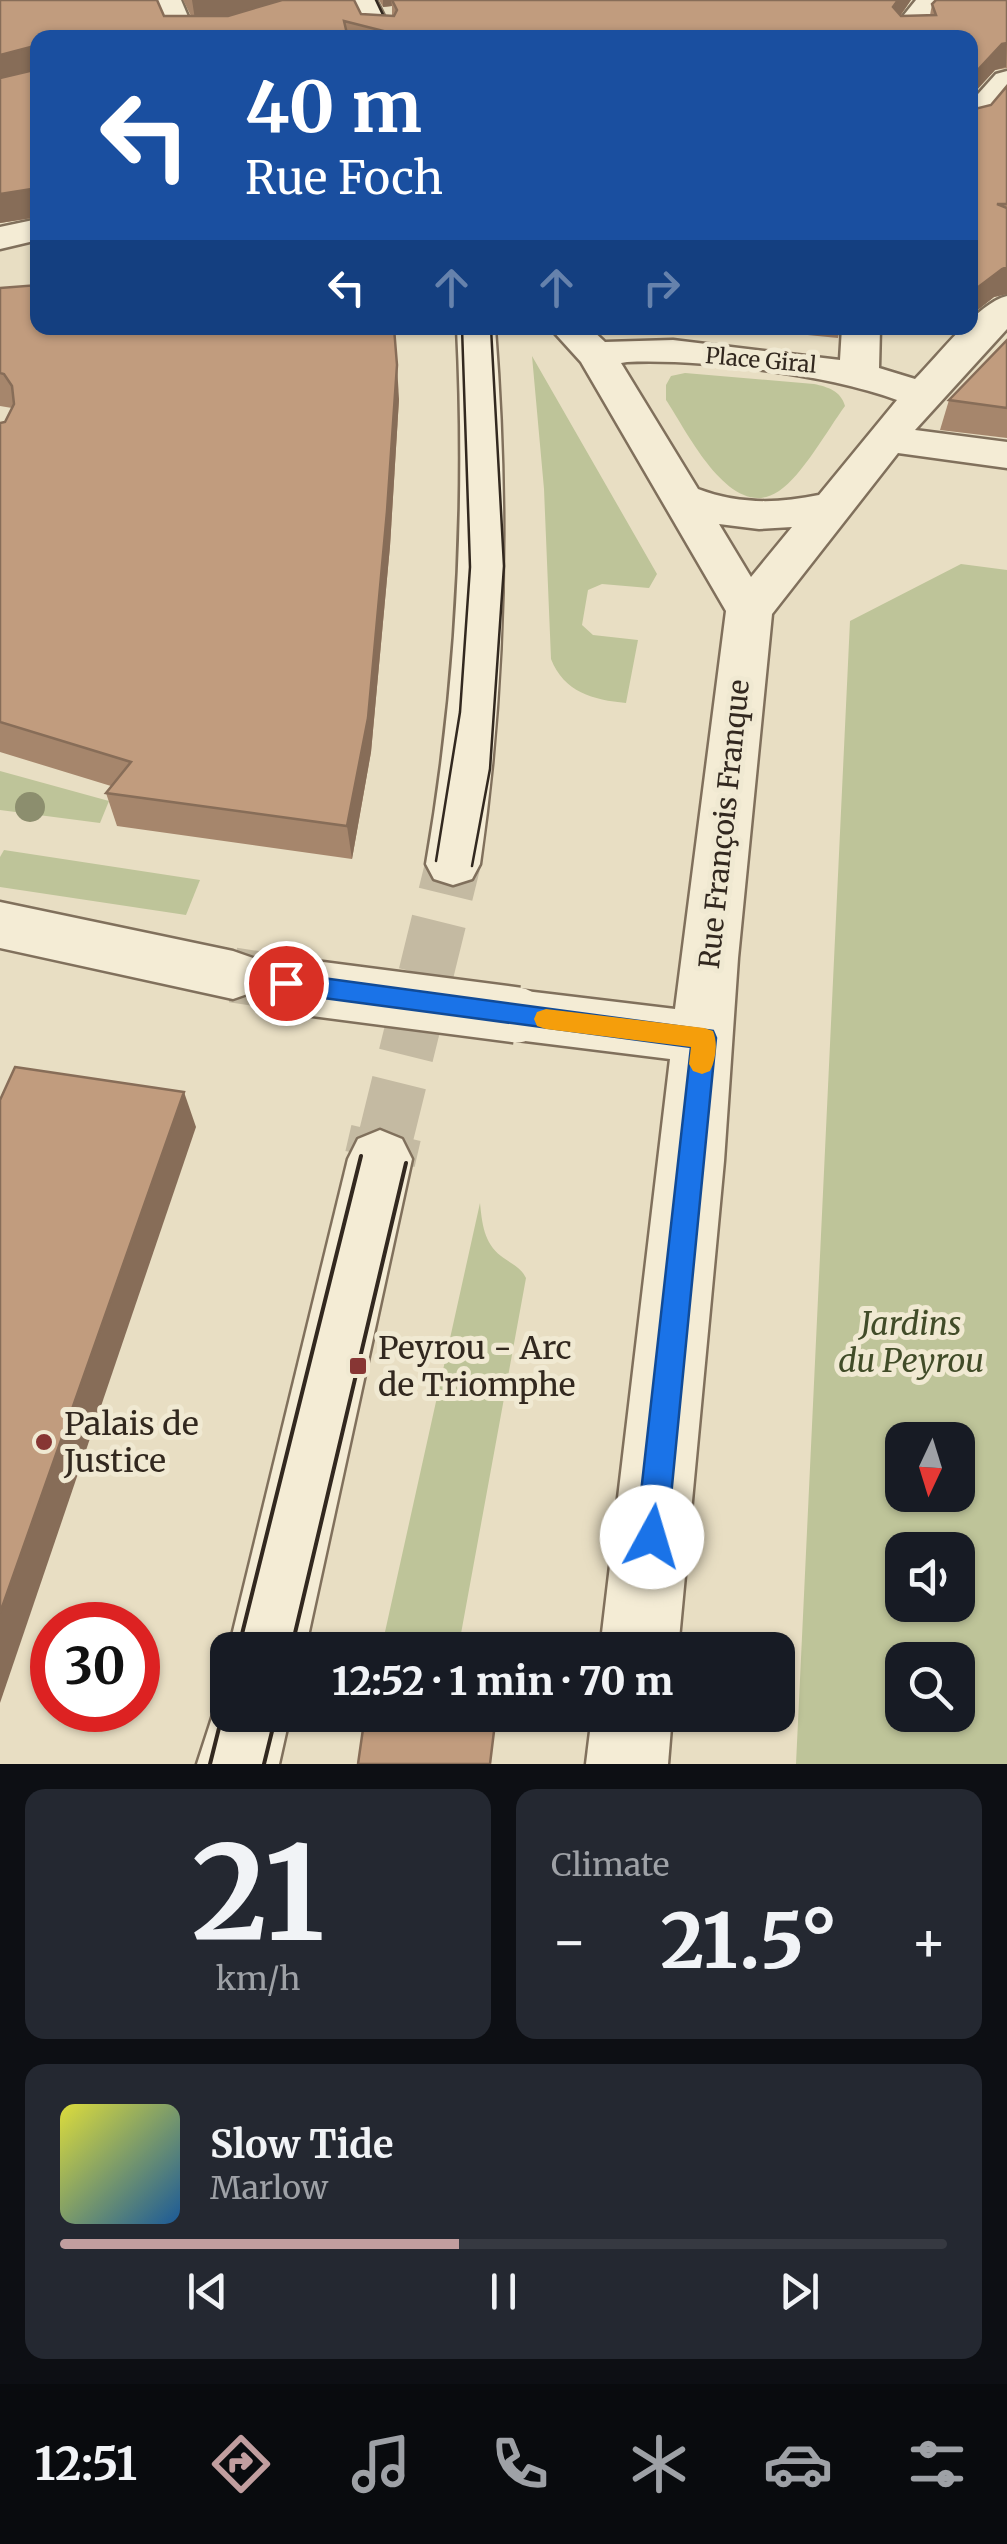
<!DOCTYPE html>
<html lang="en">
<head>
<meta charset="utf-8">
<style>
	:root { --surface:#171b24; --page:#242831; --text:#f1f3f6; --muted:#9ea1a6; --line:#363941; --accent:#c19e9f }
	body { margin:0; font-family:Merriweather,serif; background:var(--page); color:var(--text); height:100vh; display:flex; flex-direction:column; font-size:38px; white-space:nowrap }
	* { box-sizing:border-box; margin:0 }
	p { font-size:32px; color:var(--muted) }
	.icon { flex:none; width:55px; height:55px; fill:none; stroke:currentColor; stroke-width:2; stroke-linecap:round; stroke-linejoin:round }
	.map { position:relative; height:1764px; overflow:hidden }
	.sheet { display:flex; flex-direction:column; gap:25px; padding:25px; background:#0d0f14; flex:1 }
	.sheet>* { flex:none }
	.banner { position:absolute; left:30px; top:30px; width:948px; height:305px; border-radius:20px; box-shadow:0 2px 8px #0004; background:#1a4fa0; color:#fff; overflow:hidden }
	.needle { width:65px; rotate:184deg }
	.controls { position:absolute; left:885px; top:1422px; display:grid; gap:20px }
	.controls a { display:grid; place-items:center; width:90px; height:90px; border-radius:20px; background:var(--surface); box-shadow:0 2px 8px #0004; font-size:50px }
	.speed { position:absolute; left:30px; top:1602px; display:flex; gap:20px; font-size:50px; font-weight:700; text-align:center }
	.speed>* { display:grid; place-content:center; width:130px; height:130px; border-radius:50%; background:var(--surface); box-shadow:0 2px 8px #0004; line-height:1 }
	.speed .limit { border:15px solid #d22; background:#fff; color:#111 }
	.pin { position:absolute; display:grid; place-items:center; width:85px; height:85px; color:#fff; margin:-42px; border:5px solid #fff; border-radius:50%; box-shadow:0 2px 10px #0007 }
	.me { position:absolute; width:110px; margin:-55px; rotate:6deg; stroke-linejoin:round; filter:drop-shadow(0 0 8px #0008) }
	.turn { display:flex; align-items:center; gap:35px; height:210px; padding:0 50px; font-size:45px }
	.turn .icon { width:130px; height:130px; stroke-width:2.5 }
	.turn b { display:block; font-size:70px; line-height:85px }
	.lanes { display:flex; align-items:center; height:95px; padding:0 50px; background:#0003; justify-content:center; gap:50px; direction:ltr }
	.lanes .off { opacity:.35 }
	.big { font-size:75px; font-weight:800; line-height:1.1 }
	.sheet .card { flex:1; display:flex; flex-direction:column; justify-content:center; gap:15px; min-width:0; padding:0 35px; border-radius:20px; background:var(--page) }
	.sheet .dial { align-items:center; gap:0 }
	.dial b { font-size:130px; line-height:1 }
	.song { display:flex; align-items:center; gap:30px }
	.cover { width:120px; height:120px; border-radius:15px; background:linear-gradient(135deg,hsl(60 70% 55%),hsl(210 70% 35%)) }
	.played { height:10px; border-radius:5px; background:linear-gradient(90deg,var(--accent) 45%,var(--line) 45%) }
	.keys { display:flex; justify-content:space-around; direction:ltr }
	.heat { display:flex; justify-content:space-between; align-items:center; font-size:55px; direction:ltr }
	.sheet .tiles { flex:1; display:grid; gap:25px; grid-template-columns:1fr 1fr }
	.card:last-child { grid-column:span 2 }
	.trip { position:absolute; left:210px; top:1632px; width:585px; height:100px; border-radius:20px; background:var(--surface); box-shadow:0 2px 8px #0004; font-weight:800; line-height:100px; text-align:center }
	.tabs { display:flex; height:160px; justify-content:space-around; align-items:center; background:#090b0e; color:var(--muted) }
	.tabs .icon { width:70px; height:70px }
	.tabs .on { color:var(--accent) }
	.tabs b { font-size:45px; color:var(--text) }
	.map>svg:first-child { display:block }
	.green { fill:#bec499; fill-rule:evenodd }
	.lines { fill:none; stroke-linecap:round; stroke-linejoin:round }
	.pedestrian-tunnel-far1 { stroke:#c4baa2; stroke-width:55; stroke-dasharray:55 28; stroke-linecap:butt }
	.pedestrian-tunnel { stroke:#c4baa2; stroke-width:71; stroke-dasharray:71 36; stroke-linecap:butt }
	.minor-tunnel { stroke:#c4baa2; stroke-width:55; stroke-dasharray:55 28; stroke-linecap:butt }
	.pedestrian-casing { stroke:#80705c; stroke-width:5 }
	.minor-casing { stroke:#80705c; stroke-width:5 }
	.pedestrian { fill:#f4ecd5; fill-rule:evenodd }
	.minor { fill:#f4ecd5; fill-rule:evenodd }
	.tram-far1 { stroke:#32281f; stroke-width:2.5 }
	.tram { stroke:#32281f; stroke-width:4 }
	.minor-bridge-casing { stroke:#80705c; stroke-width:60; stroke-linecap:butt }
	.minor-bridge { stroke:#f4ecd5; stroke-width:55 }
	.tree { fill:#8c8e6e }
	.wall { fill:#a6866c }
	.shaded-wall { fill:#876d58 }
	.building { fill:#c19c7e; stroke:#876d58; stroke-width:2.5 }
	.route { fill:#1a73e8; stroke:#114b97; stroke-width:2.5 }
	.slow { fill:#f59e0b }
	.poi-dot { fill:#873634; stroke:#f0e9d2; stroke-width:4 }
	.labels { text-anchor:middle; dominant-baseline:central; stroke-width:10; stroke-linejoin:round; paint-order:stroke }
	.far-street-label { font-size:22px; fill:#32281f; stroke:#f0e9d2 }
	.street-label { font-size:28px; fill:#32281f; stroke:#f0e9d2 }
	.near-park-label { font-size:32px; font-style:italic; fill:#414c28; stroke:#f0e9d2 }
	.near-poi-label { font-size:32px; fill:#32281f; stroke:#f0e9d2; text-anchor:start }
</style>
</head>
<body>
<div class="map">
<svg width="1007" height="1764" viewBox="0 0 1007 1764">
	<rect width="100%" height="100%" fill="#e8dec3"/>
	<g class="green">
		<path d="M532 356 657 574 649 588 602 584 588 590 582 625 593 635 638 640 626 703C593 700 564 692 551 659L544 489Z"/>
		<path d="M685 373 814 384C828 387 841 391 845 406 828 429 802 476 779 491 731 524 687 431 666 400V385L671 376Z"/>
		<path d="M961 564 1007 570V1764H796L850 621ZM958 1440V1495H902V1440ZM958 1550V1605H902V1550ZM958 1660V1715H902V1660Z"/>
		<polygon points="0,771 109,801 100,823 0,810"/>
		<polygon points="4,850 200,880 186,915 0,887 0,857"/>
		<path d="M480 1203C482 1223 484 1243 501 1256 511 1264 520 1266 526 1278L458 1650H381Z"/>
	</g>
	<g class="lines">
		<polyline class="pedestrian-tunnel-far1" points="386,1136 453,864"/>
		<polyline class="pedestrian-tunnel" points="380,1159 386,1133"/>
		<polyline class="minor-tunnel" points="233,975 286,983"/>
		<defs>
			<g id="pedestrian">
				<polygon points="153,0 181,0 197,38 168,38"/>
				<polygon points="348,0 376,0 395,38 366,38"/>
				<polygon points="916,0 945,0 922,30 928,38 896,38 891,31"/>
				<polygon points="1007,71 1007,99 981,130 970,133 970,103 996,74"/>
				<polygon points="38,219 38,240 0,249 0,227"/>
				<path d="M457 328H495C509 509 506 685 480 864L472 879 453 885 434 879 426 864C457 685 466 509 457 328Z"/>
				<polygon points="380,1130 402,1139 412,1159 305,1650 228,1652 348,1159 358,1139"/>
				<polygon points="228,1684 228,1715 290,1715 279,1764 197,1764 222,1687"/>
			</g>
			<g id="minor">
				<path d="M1007 296V329L915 430 1007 442V468L898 453 772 614 738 958 724 1161 678 1650H600L670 1059 517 1040 496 1033 487 1015 496 997 517 990 675 1009 726 611 581 362 552 330 590 328 605 342 673 340 840 360 842 328H880L879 368 915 379C939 355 978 303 1007 296ZM627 362C704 359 825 374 897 400L819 495C776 504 738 504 698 489L621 363ZM719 524 759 529 792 527 751 577Z"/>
				<polygon points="0,902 233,951 253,958 262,975 253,992 233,999 0,948"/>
				<polygon points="592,1715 672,1715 668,1764 586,1764"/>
			</g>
		</defs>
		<use href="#pedestrian" class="pedestrian-casing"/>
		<use href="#minor" class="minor-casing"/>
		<use href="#pedestrian" class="pedestrian"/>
		<use href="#minor" class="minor"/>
		<g class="tram-far1">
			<polyline points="376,0 394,38"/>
			<polyline points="436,861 460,712 470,567 462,328"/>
			<polyline points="472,866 490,769 504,566 491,328"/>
		</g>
		<g class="tram">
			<polyline points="238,1650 361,1156"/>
			<polyline points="291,1650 406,1163"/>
			<polyline points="210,1764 228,1692"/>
			<polyline points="264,1764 276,1715"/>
		</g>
		<defs>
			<polyline id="minor-bridge" points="310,988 517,1015"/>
		</defs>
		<use href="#minor-bridge" class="minor-bridge-casing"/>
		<use href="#minor-bridge" class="minor-bridge"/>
	</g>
	<circle class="tree" cx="30" cy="807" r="15"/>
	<g class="wall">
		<polygon points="0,0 164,16 191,16 183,0 354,0 361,14 392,16 392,6 383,7 379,0 911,0 901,15 930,15 932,4 1007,0 1007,68 995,70 974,93 975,109 991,105 1007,86 1007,294 994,297 970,316 970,38 38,38 38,217 0,223"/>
		<polygon points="0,288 399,399 390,546 371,752 352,859 117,826 106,793 111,786 0,752 0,423 5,422 12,408 0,406"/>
		<polygon points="738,328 840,328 838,338"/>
		<polygon points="1007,340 1007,438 940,430 949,400"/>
	</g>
	<g class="shaded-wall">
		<polygon points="192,0 291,0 196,26"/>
		<polygon points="383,0 391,0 392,6 383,7"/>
		<polygon points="898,0 911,0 888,33 893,7"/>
		<polygon points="1007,43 1006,67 995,70 970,97 974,74 1002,44"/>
		<polygon points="34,46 38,73 0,84 0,55"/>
		<polygon points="38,188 38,217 0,223 0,194"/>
		<polygon points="1007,267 1007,294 994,297 970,316 970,303 973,291 1002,269"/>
		<polygon points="397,365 399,399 390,546 371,752 352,859 347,826"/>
		<polygon points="184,1092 196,1127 0,1703 0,1613"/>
	</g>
	<g class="building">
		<polygon points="0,0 157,0 164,16 228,16 282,0 354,0 361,14 394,16 397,10 392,0 898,0 893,7 901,16 936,15 932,4 936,0 1007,0 1007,43 1002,44 974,74 975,109 991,105 1007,86 1007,204 997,204 1007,208 1007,267 1002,269 973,291 970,290 970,38 411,38 344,21 348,38 38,38 38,188 0,194 0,78 34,70 34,46 0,55"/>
		<polygon points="38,285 38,328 394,328 397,365 387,511 368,718 347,826 106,793 131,762 0,722 0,423 5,422 14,404 12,386 4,374 0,373 0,288"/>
		<polygon points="1007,340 1007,408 949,400"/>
		<polygon points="15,1067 184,1092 0,1613 0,1100"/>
		<polygon points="400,1634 475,1644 480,1650 377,1650"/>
		<polygon points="365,1715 496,1715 490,1764 358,1764"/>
	</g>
	<polygon class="route" points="286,973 713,1031 716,1038 667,1537 662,1548 652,1553 641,1548 636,1537 691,1047 286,993 277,990 274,983 277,976"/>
	<path class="slow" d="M546 1009 704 1028 713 1031C718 1043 716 1059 710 1071L702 1074 693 1071 689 1064 691 1047 546 1029 537 1026 534 1019 537 1012Z"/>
	<g class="poi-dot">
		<rect x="348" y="1356" width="20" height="20" rx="5"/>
		<circle cx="44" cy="1442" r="10"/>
	</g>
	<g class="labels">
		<g class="far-street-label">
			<text transform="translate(761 360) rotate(5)">Place Giral</text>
		</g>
		<g class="street-label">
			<text transform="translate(724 824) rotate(-84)">Rue François Franque</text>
		</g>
		<g class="near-park-label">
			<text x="911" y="1324">Jardins<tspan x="911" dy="37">du Peyrou</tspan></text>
		</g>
		<g class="near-poi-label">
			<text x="378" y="1348">Peyrou - Arc<tspan x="378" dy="37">de Triomphe</tspan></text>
			<text x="64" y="1424">Palais de<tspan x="64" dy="37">Justice</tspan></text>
		</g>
	</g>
</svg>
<div class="controls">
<a><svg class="needle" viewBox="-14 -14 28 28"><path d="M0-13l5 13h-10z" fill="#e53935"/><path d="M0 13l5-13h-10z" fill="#9ea1a6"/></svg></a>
<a><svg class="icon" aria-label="sound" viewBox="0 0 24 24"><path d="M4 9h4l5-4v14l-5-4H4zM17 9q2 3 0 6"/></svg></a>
<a><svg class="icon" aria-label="search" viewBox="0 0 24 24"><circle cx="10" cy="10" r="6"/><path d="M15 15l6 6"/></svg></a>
</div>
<div class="speed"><div class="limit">30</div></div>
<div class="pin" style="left:286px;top:983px;background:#d93025"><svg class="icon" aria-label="arrive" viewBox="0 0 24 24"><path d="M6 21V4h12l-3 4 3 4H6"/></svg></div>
<svg class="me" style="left:652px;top:1537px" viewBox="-20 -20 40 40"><circle r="19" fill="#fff"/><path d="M0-13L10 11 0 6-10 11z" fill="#1a73e8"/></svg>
<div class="trip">12:52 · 1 min · 70 m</div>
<div class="banner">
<div class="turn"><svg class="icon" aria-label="left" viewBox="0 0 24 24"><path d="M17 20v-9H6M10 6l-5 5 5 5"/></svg><div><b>40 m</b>Rue Foch</div></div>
<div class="lanes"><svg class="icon" aria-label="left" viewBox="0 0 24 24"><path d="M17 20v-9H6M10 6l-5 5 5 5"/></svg><svg class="icon off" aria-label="ahead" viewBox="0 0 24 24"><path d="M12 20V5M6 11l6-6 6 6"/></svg><svg class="icon off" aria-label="ahead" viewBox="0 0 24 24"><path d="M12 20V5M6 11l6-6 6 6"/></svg><svg class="icon off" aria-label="right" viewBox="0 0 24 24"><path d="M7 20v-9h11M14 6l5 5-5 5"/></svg></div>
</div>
</div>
<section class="sheet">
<div class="tiles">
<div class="card dial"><b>21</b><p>km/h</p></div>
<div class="card"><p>Climate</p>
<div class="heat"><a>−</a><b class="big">21.5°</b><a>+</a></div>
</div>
<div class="card">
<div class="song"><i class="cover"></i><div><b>Slow Tide</b><p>Marlow</p></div></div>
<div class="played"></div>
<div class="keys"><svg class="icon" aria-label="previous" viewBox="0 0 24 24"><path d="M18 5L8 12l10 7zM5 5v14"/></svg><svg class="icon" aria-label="pause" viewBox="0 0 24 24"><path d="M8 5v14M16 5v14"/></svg><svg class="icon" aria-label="next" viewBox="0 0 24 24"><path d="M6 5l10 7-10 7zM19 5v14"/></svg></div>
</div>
</div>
</section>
<nav class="tabs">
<b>12:51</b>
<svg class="icon on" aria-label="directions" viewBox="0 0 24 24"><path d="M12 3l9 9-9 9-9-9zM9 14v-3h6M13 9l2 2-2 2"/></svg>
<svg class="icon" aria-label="music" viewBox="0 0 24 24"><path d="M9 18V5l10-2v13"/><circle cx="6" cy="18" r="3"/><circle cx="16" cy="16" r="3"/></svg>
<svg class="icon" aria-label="phone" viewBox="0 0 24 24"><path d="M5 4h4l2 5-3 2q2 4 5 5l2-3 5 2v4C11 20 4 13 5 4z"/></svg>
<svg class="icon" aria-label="climate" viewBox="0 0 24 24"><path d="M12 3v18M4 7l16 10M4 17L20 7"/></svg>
<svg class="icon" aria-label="car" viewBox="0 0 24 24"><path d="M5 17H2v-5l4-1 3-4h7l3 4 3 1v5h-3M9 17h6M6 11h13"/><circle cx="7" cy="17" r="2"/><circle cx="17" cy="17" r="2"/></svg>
<svg class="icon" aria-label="filters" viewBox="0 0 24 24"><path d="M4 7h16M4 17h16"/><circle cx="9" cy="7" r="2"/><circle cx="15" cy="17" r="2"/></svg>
</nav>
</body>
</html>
